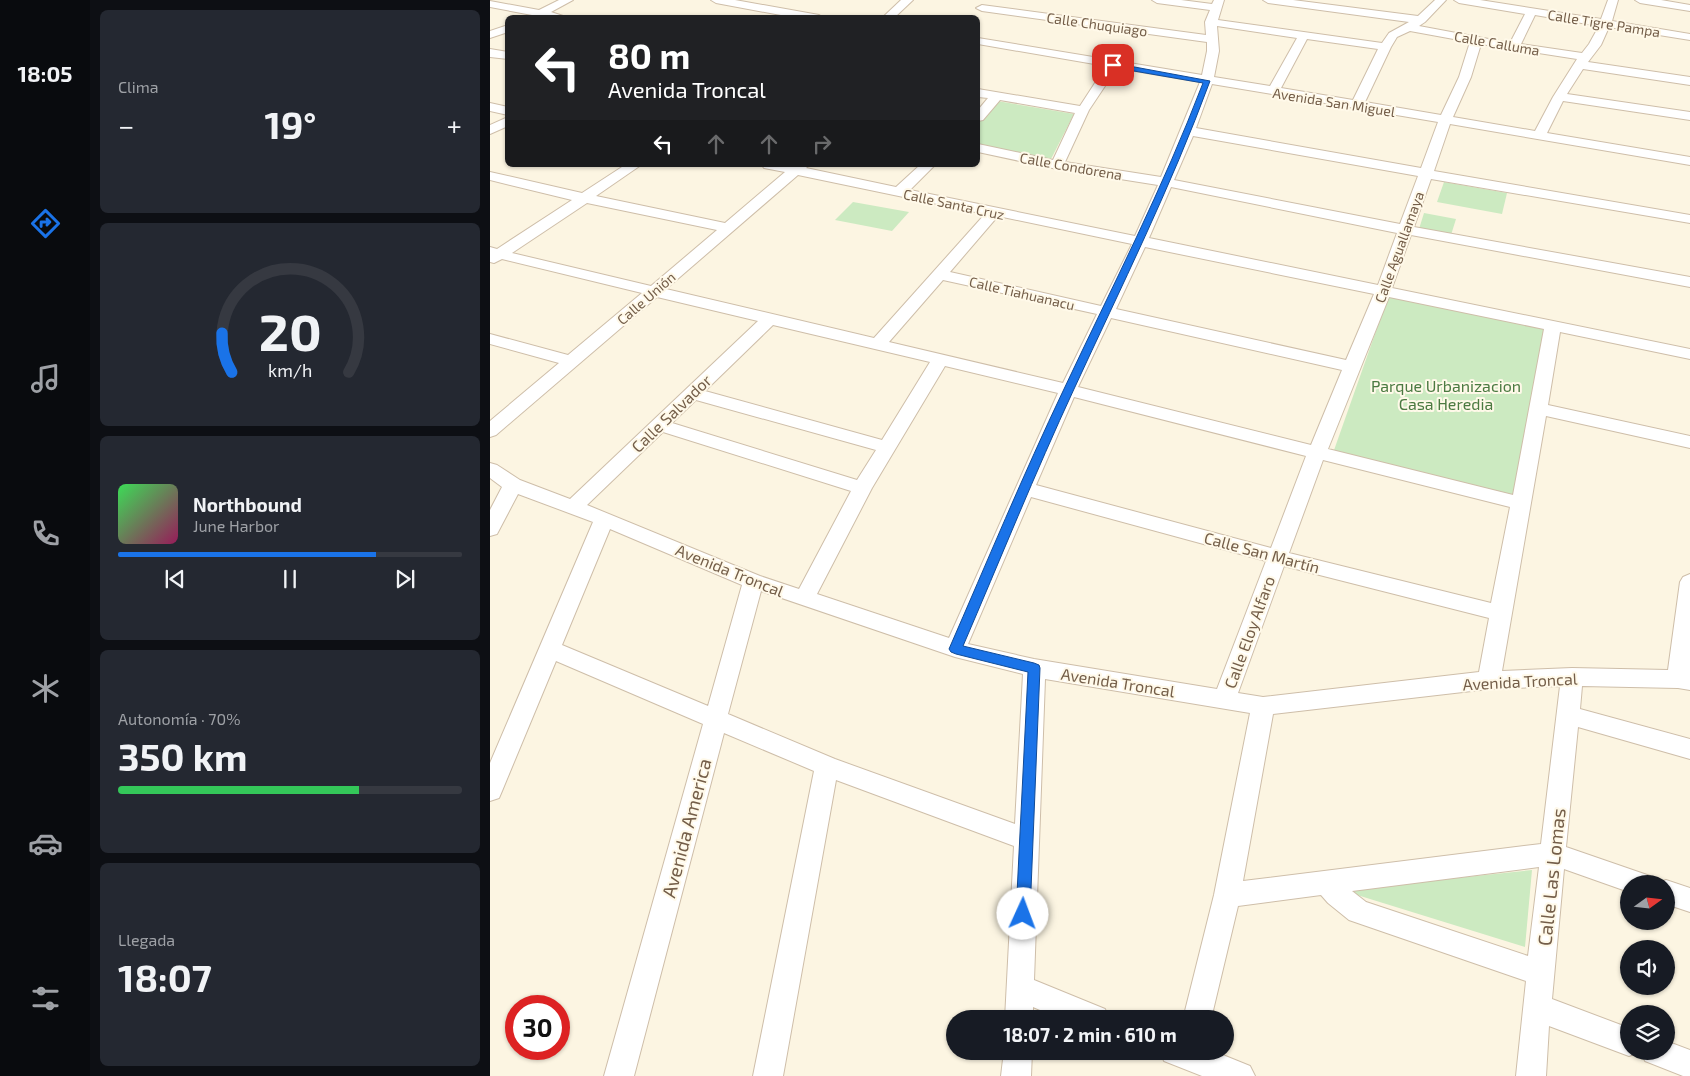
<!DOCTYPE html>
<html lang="es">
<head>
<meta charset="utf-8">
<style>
	:root { --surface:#171b24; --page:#242831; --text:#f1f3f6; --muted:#9ea1a6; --line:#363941; --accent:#1a73e8 }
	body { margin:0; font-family:"Exo 2",sans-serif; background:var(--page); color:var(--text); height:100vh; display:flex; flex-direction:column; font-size:19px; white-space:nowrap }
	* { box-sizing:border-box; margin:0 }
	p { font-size:16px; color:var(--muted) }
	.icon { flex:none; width:28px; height:28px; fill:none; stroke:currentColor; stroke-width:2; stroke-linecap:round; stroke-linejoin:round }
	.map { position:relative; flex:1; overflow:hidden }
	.sheet { display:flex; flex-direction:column; gap:10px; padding:10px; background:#0d0f14; width:400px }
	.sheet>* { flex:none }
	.guide { position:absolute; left:15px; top:15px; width:475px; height:152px; border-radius:8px; box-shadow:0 1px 4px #0004; background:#202124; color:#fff; overflow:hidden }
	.needle { width:32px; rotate:75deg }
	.fabs { position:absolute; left:1130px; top:875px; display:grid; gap:10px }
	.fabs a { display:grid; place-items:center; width:55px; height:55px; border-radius:50%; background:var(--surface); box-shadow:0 1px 4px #0004; font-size:25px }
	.speed { position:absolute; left:15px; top:995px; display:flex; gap:10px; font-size:25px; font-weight:700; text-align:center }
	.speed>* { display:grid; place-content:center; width:65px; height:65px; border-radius:50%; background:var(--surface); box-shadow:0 1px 4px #0004; line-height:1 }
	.speed .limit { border:8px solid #d22; background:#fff; color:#111 }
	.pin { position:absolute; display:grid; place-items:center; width:42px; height:42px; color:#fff; margin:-21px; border-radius:10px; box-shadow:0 2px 8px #0006 }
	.me { position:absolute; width:55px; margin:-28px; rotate:2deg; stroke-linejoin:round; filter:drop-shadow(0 0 4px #0008) }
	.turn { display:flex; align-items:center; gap:18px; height:105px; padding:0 20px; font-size:22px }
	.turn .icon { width:65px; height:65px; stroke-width:2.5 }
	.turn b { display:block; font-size:35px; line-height:42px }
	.lanes { display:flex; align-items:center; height:48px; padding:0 20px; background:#0003; justify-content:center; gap:25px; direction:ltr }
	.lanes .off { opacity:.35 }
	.big { font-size:38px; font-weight:700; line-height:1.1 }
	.sheet .widget { flex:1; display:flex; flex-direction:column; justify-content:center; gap:8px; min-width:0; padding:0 18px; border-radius:8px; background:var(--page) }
	.sheet .dial { align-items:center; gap:0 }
	.dial svg { height:130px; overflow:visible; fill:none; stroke:var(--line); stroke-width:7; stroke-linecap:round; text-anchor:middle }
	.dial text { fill:var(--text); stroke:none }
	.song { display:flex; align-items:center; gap:15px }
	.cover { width:60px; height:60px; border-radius:8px; background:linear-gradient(135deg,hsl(130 70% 55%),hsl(330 70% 35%)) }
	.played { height:5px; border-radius:2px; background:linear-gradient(90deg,var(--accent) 75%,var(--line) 75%) }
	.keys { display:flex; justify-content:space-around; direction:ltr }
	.heat { display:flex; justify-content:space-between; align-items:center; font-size:28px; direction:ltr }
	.charge { height:8px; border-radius:4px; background:linear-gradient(90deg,#34c759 70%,var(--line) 0) }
	.trip { position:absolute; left:456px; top:1010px; width:288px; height:50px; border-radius:25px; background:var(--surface); box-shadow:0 1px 4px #0004; font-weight:700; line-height:50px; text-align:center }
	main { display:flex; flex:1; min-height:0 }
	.menu { display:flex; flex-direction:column; width:90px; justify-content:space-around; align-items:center; background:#090b0e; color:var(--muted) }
	.menu .icon { width:35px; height:35px }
	.menu .current { color:var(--accent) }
	.menu b { font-size:22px; color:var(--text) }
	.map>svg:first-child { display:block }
	.green { fill:#cceac1 }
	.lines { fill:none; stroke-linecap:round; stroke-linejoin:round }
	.street-casing { stroke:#cebea9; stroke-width:2 }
	.street { fill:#fff; fill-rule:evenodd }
	.route { fill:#1a73e8; stroke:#114b97 }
	.labels { text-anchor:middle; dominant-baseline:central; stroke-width:4; stroke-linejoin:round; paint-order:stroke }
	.far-street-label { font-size:14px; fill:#745e49; stroke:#fff9e9 }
	.park-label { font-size:16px; fill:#4b7a41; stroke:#fff9e9 }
	.street-label { font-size:16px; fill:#745e49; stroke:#fff9e9 }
	.near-street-label { font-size:19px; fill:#745e49; stroke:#fff9e9 }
</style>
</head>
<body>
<main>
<nav class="menu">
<b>18:05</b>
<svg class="icon current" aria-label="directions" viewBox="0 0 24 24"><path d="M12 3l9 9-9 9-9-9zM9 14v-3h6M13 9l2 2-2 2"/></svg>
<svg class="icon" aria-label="music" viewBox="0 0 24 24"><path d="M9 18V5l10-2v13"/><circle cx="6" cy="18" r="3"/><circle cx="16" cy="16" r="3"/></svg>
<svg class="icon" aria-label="phone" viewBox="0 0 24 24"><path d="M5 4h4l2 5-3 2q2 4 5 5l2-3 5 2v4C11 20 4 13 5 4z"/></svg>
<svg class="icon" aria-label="climate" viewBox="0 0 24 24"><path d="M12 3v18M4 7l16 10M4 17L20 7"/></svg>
<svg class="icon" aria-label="car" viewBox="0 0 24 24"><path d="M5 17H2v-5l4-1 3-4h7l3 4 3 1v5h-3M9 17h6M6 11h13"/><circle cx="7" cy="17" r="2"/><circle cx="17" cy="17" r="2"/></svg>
<svg class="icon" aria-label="filters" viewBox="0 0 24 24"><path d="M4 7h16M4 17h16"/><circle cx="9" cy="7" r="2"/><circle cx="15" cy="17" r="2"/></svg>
</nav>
<section class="sheet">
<div class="widget"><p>Clima</p>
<div class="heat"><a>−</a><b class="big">19°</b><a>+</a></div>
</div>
<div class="widget dial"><svg viewBox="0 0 100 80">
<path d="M14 69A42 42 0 1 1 86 69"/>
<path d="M14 69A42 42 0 0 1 8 45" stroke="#1a73e8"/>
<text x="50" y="56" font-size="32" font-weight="700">20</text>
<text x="50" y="72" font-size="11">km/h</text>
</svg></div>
<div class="widget">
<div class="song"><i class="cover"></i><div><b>Northbound</b><p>June Harbor</p></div></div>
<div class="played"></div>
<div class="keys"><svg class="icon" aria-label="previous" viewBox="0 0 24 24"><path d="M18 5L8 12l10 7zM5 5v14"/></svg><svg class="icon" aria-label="pause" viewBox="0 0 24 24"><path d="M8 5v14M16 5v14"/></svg><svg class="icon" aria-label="next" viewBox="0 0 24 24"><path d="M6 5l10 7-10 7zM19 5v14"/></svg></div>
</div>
<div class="widget"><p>Autonomía · 70%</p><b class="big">350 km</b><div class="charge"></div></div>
<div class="widget"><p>Llegada</p><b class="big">18:07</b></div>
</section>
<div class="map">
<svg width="1200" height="1076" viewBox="0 0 1200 1076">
	<rect width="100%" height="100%" fill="#fcf5e2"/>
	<g class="green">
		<polygon points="507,101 584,114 561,159 488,146 488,122"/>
		<polygon points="954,182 1017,193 1012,214 947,202"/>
		<polygon points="363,202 419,212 402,231 345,220"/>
		<polygon points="934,213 966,219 961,235 929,229"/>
		<polygon points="898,297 1055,328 1024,496 843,453"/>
		<polygon points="1042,870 1035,947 851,890"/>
	</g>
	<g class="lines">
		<defs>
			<g id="street">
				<polygon points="69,0 83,0 61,12 79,18 44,18 42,15 0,7 0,1 49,10"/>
				<polygon points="221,0 245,0 329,15 334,18 307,18 226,3"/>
				<polygon points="411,0 423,0 404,18 392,18"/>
				<path d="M662 0H691L722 4 724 0H734L728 20 892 43 899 33 919 22 778 3 773 0H803L928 16 945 0H956L935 22 929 26 1020 43 1035 14 969 3 964 0H990L1111 19 1118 0H1128L1122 21 1200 34V40L1119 27 1111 45 1098 62 1200 77V85L1093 69 1077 94 1200 112V120L1073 101 1057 133 1200 157V165L960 124 944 171 1200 215V223L941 179 924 227 1200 277V287L921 235 902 288 1200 349V359L1070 332 1058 405 1200 436V448L1056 416 1012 671 1082 668 1178 670 1190 582 1193 577 1200 574V690L1188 688 1092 686 1090 709 1200 739V759L1088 727 1076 847 1160 876 1164 884H1139V892L1074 869 1062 999 1139 1028V1051L1149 1052 1139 1056 1059 1026 1056 1076H1026L1036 981 859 920 838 903 831 895 748 906 721 1019H693L724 895 760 713 555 679 544 980 615 1009 619 1019H571L543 1007V1019H515L524 846 346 780 293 1076H263L324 771 234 733 144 1076H114L213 724 66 661 12 791 9 798 0 801V763L103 522 28 494 7 534 0 536V510L12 487 0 478V463L7 465 30 480 80 499 268 321 167 297 6 435 0 437V421L69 363 0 344V334L78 355 152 293 12 259 4 263 0 262V247L7 249 82 200 0 180V172L92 193 135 165H151L106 196 235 223 295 172 274 168 272 165H319L316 168 406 187 430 165H445L420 190 645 236 668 185 567 169 488 152V144L563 160 585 113 510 100 493 120 488 121V110L498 98 488 97V89L590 106 616 66 488 44V38L712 75 717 51V42L492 11 486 8 492 5 716 35 715 22 720 10 667 3ZM1045 15 1109 26 1099 44 1092 53 1031 44ZM727 26 807 38 780 86 724 77 729 51ZM920 31 980 42 969 77 951 115 875 102 901 47 907 37ZM817 39 888 49 863 100 791 88ZM991 44 1087 59 1063 97 1045 131 963 117 981 77ZM627 68 710 82 671 177 575 162 599 110ZM722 84 948 122 931 168 706 128ZM703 136 928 176 910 224 684 180ZM308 175 495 214 384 338 176 289ZM681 187 907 233 888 285 659 238ZM97 203 227 230 161 286 22 253ZM508 216 642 244 611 306 460 272ZM655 247 884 294 856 360 626 309ZM453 280 607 314 573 383 399 342ZM899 297 1054 329 1023 495 838 449ZM621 318 852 370 821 445 588 387ZM283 325 440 362 392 440 215 391ZM455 366 568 393 459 638 327 594 382 488ZM584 397 816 456 781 548 546 485ZM206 400 386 450 367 480 182 423ZM173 432 361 491 309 589 270 576 97 505ZM833 460 1020 507 1001 603 799 553ZM541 497 776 561 727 689 544 659 478 644ZM120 529 252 585 218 706 72 645ZM794 566 999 618 989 672 773 697 748 693ZM271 591 465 657 533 674 525 824 345 759 238 714ZM1070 686 1051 844 753 881 783 714 999 689ZM1049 867 1038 956 876 902 862 891Z"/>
				<polygon points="1145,0 1171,0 1200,5 1200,11 1150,3"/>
				<polygon points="18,25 18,32 0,38 0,31"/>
				<polygon points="0,49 18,52 18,59 0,57"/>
				<polygon points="0,103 18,107 18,115 0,111"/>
				<polygon points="18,117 18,126 0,134 0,125"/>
				<polygon points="1176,880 1200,888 1200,912 1176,904 1176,884 1167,884"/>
				<polygon points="1176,1041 1200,1050 1200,1076 1193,1076 1155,1061 1151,1051 1176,1051"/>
				<polygon points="514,1051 542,1051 541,1076 511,1076"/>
				<polygon points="670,1051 723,1051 760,1066 765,1076 712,1076 674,1061"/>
			</g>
		</defs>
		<use href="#street" class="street-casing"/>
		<use href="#street" class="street"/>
	</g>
	<path class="route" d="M623 63 720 81C681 187 631 287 584 389 545 473 510 560 473 646L544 663 549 665 550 668 540 914 538 919 533 921 528 919 526 914 538 672 466 654 461 652 459 649C497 562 533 475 574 389 622 287 673 188 713 83L621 67 620 65Z"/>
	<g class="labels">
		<g class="far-street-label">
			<text transform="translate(1114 23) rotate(9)">Calle Tigre Pampa</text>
			<text transform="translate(607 24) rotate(8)">Calle Chuquiago</text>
			<text transform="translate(1007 43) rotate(10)">Calle Calluma</text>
			<text transform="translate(844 102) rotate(9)">Avenida San Miguel</text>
			<text transform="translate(581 166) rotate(10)">Calle Condorena</text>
			<text transform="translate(464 204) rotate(12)">Calle Santa Cruz</text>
			<text transform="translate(909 247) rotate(-70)">Calle Aguallamaya</text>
			<text transform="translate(532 293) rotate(13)">Calle Tiahuanacu</text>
			<text transform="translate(156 298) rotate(-41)">Calle Unión</text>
		</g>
		<g class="park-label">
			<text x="956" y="385">Parque Urbanizacion<tspan x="956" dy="18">Casa Heredia</tspan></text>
		</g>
		<g class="street-label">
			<text transform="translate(181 413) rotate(-44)">Calle Salvador</text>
			<text transform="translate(772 552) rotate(15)">Calle San Martín</text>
			<text transform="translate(240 570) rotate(22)">Avenida Troncal</text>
			<text transform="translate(759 632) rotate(-70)">Calle Eloy Alfaro</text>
			<text transform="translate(1030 681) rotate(-3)">Avenida Troncal</text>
			<text transform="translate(628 682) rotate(9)">Avenida Troncal</text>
		</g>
		<g class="near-street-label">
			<text transform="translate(196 828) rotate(-75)">Avenida America</text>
			<text transform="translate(1061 877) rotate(-84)">Calle Las Lomas</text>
		</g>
	</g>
</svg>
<div class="fabs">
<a><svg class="needle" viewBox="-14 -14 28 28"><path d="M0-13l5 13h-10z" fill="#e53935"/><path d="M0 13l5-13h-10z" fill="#9ea1a6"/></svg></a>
<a><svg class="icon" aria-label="sound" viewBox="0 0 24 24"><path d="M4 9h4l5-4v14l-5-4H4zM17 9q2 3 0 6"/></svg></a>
<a><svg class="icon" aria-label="layers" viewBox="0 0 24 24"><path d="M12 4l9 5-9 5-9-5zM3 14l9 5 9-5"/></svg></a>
</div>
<div class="speed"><div class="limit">30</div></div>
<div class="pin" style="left:623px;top:65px;background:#d93025"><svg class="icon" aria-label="arrive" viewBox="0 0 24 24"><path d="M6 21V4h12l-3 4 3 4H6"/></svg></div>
<svg class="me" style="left:533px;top:914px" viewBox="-20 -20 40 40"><circle r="19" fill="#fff"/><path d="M0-13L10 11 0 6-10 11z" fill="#1a73e8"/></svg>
<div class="trip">18:07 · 2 min · 610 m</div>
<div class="guide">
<div class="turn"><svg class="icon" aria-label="left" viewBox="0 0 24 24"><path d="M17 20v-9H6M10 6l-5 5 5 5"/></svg><div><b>80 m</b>Avenida Troncal</div></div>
<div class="lanes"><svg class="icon" aria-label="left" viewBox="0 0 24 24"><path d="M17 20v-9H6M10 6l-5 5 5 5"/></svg><svg class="icon off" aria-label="ahead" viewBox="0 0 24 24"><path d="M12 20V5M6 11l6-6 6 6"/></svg><svg class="icon off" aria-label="ahead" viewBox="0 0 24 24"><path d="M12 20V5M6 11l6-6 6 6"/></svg><svg class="icon off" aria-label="right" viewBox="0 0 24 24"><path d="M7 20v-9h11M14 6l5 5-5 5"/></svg></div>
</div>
</div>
</main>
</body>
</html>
